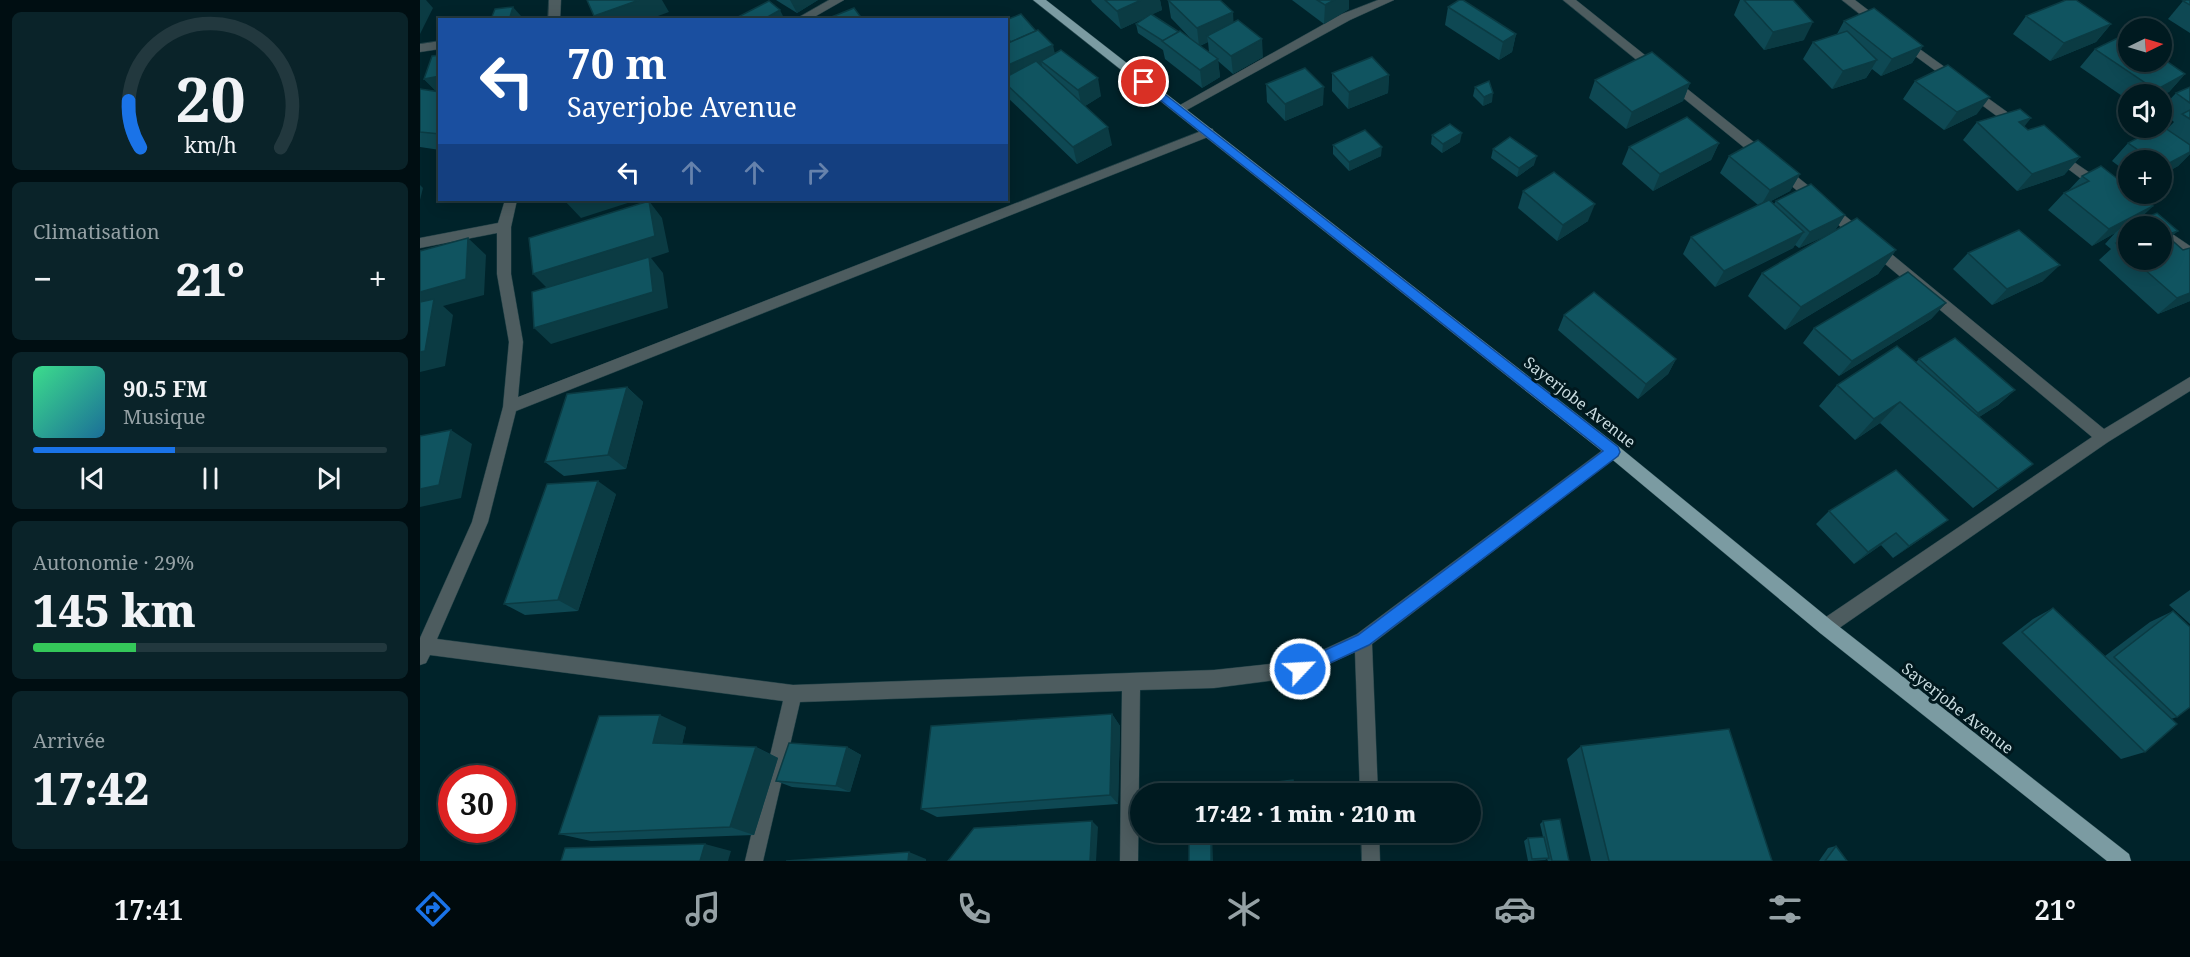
<!DOCTYPE html>
<html lang="fr">
<head>
<meta charset="utf-8">
<style>
	:root { --surface:#001a20; --page:#0a2329; --text:#f1f3f6; --muted:#95a1a5; --line:#22383e; --accent:#1a73e8 }
	body { margin:0; font-family:"Noto Serif",serif; background:var(--page); color:var(--text); height:100vh; display:flex; flex-direction:column; font-size:22px; white-space:nowrap }
	* { box-sizing:border-box; margin:0 }
	p { font-size:20px; color:var(--muted) }
	.icon { flex:none; width:33px; height:33px; fill:none; stroke:currentColor; stroke-width:2; stroke-linecap:round; stroke-linejoin:round }
	.map { position:relative; flex:1; overflow:hidden }
	.panel { display:flex; flex-direction:column; gap:12px; padding:12px; background:#000e12; width:420px }
	.panel>* { flex:none }
	.top-card { position:absolute; left:18px; top:18px; width:570px; height:183px; border-radius:0px; box-shadow:0 3px 15px #0003,0 0 0 2px var(--line); background:#1a4fa0; color:#fff; overflow:hidden }
	.needle { width:39px; rotate:85deg }
	.tools { position:absolute; left:1698px; top:18px; display:grid; gap:12px }
	.tools a { display:grid; place-items:center; width:54px; height:54px; border-radius:50%; background:var(--surface); box-shadow:0 3px 15px #0003,0 0 0 2px var(--line); font-size:30px }
	.speed { position:absolute; left:18px; top:765px; display:flex; gap:12px; font-size:30px; font-weight:700; text-align:center }
	.speed>* { display:grid; place-content:center; width:78px; height:78px; border-radius:50%; background:var(--surface); box-shadow:0 3px 15px #0003,0 0 0 2px var(--line); line-height:1 }
	.speed .limit { border:9px solid #d22; background:#fff; color:#111 }
	.pin { position:absolute; display:grid; place-items:center; width:51px; height:51px; color:#fff; margin:-26px; border:3px solid #fff; border-radius:50%; box-shadow:0 2px 6px #0007 }
	.me { position:absolute; width:66px; margin:-33px; rotate:65deg; stroke-linejoin:round; filter:drop-shadow(0 0 4px #0008) }
	.turn { display:flex; align-items:center; gap:21px; height:126px; padding:0 30px; font-size:27px }
	.turn .icon { width:78px; height:78px; stroke-width:2.5 }
	.turn b { display:block; font-size:42px; line-height:51px }
	.lanes { display:flex; align-items:center; height:57px; padding:0 30px; background:#0003; justify-content:center; gap:30px; direction:ltr }
	.lanes .off { opacity:.35 }
	.big { font-size:45px; font-weight:800; line-height:1.1 }
	.panel .widget { flex:1; display:flex; flex-direction:column; justify-content:center; gap:9px; min-width:0; padding:0 21px; border-radius:9px; background:var(--page) }
	.panel .dial { align-items:center; gap:0 }
	.dial svg { height:156px; overflow:visible; fill:none; stroke:var(--line); stroke-width:7; stroke-linecap:round; text-anchor:middle }
	.dial text { fill:var(--text); stroke:none }
	.song { display:flex; align-items:center; gap:18px }
	.cover { width:72px; height:72px; border-radius:9px; background:linear-gradient(135deg,hsl(150 70% 55%),hsl(200 70% 35%)) }
	.played { height:6px; border-radius:3px; background:linear-gradient(90deg,var(--accent) 40%,var(--line) 40%) }
	.keys { display:flex; justify-content:space-around; direction:ltr }
	.heat { display:flex; justify-content:space-between; align-items:center; font-size:33px; direction:ltr }
	.charge { height:9px; border-radius:4px; background:linear-gradient(90deg,#34c759 29%,var(--line) 0) }
	.trip { position:absolute; left:710px; top:783px; width:351px; height:60px; border-radius:30px; background:var(--surface); box-shadow:0 3px 15px #0003,0 0 0 2px var(--line); font-weight:800; line-height:60px; text-align:center }
	.dock { display:flex; height:96px; justify-content:space-around; align-items:center; background:#000a0d; color:var(--muted) }
	.dock .icon { width:42px; height:42px }
	.dock .selected { color:var(--accent) }
	.dock b { font-size:27px; color:var(--text) }
	main { display:flex; flex:1; min-height:0 }
	.map>svg:first-child { display:block }
	.lines { fill:none; stroke-linecap:round; stroke-linejoin:round }
	.street-casing { stroke:#204147; stroke-width:1 }
	.primary-casing { stroke:#204147; stroke-width:1 }
	.street { fill:#4d5c5f; fill-rule:evenodd }
	.primary { fill:#7b9ba2; fill-rule:evenodd }
	.wall { fill:#0e4853; fill-rule:evenodd }
	.shaded-wall { fill:#0b3b43 }
	.building { fill:#105460; stroke:#0b3b43; stroke-width:1.5 }
	.route { fill:#1a73e8; stroke:#114b97; stroke-width:1.5 }
	.labels { text-anchor:middle; dominant-baseline:central; stroke-width:6; stroke-linejoin:round; paint-order:stroke }
	.street-label { font-size:16px; fill:#c9dce0; stroke:#00181e }
</style>
</head>
<body>
<main>
<section class="panel">
<div class="widget dial"><svg viewBox="0 0 100 80">
<path d="M14 69A42 42 0 1 1 86 69"/>
<path d="M14 69A42 42 0 0 1 8 45" stroke="#1a73e8"/>
<text x="50" y="56" font-size="32" font-weight="700">20</text>
<text x="50" y="72" font-size="11">km/h</text>
</svg></div>
<div class="widget"><p>Climatisation</p>
<div class="heat"><a>−</a><b class="big">21°</b><a>+</a></div>
</div>
<div class="widget">
<div class="song"><i class="cover"></i><div><b>90.5 FM</b><p>Musique</p></div></div>
<div class="played"></div>
<div class="keys"><svg class="icon" aria-label="previous" viewBox="0 0 24 24"><path d="M18 5L8 12l10 7zM5 5v14"/></svg><svg class="icon" aria-label="pause" viewBox="0 0 24 24"><path d="M8 5v14M16 5v14"/></svg><svg class="icon" aria-label="next" viewBox="0 0 24 24"><path d="M6 5l10 7-10 7zM19 5v14"/></svg></div>
</div>
<div class="widget"><p>Autonomie · 29%</p><b class="big">145 km</b><div class="charge"></div></div>
<div class="widget"><p>Arrivée</p><b class="big">17:42</b></div>
</section>
<div class="map">
<svg width="1770" height="861" viewBox="0 0 1770 861">
	<rect width="100%" height="100%" fill="#00232a"/>
	<g class="lines">
		<defs>
			<g id="street">
				<polygon points="129,0 141,0 140,20 128,20"/>
				<polygon points="409,0 424,0 389,20 374,20"/>
				<polygon points="958,0 974,0 930,20 763,112 755,112 753,109 922,14"/>
				<polygon points="1143,0 1156,0 1395,191 1684,429 1770,377 1770,391 1688,442 1412,633 1406,635 1400,633 1398,627 1400,621 1672,437 1385,197"/>
				<polygon points="1422,0 1435,0 1465,23 1463,26 1455,26"/>
				<polygon points="1483,37 1601,122 1601,128 1593,128 1479,44 1479,38"/>
				<polygon points="20,41 20,49 0,52 0,44"/>
				<polygon points="789,128 793,129 793,135 96,411 68,522 17,639 373,685 794,670 879,661 937,634 1188,446 1193,444 1198,446 1201,451 1198,456 952,644 958,794 940,794 935,652 880,677 794,688 720,690 718,861 700,861 702,691 380,702 343,861 325,861 363,701 10,655 6,663 0,665 0,638 52,522 83,407 89,342 77,274 77,233 0,248 0,238 78,223 85,200 97,200 91,227 91,274 103,342 98,397"/>
				<polygon points="1635,149 1686,184 1687,187 1686,190 1676,190 1631,156 1629,153 1631,150"/>
				<polygon points="1742,227 1770,246 1770,258 1742,239"/>
				<polygon points="941,832 959,832 960,861 942,861"/>
			</g>
			<polygon id="primary" points="613,0 626,0 1198,446 1412,621 1709,854 1711,861 1687,861 1400,633 1188,456"/>
		</defs>
		<use href="#street" class="street-casing"/>
		<use href="#primary" class="primary-casing"/>
		<use href="#street" class="street"/>
		<use href="#primary" class="primary"/>
	</g>
	<g class="wall">
		<polygon points="356,0 398,0 377,13"/>
		<path d="M671 0H740L742 10 732 14 774 42 751 18 748 0 813 22 843 57 813 74 798 61 800 77 782 88 745 59 743 50 718 33 716 24 729 16 701 29 672 2ZM788 42 789 52 780 46Z"/>
		<polygon points="872,0 929,0 929,9 904,24"/>
		<polygon points="1320,0 1373,0 1384,40 1344,50 1314,15"/>
		<polygon points="1770,0 1770,33 1748,19 1763,1"/>
		<polygon points="1028,7 1096,34 1092,52 1079,60 1025,25"/>
		<polygon points="1606,16 1691,24 1676,42 1630,61 1593,34"/>
		<polygon points="586,20 635,53 681,96 665,106 692,145 657,164 587,97"/>
		<polygon points="1424,21 1503,46 1492,63 1461,76 1452,69 1446,78 1412,89 1383,59 1393,42 1417,34"/>
		<polygon points="1675,49 1708,62 1765,74 1749,92 1742,94 1708,94 1708,100 1660,67"/>
		<polygon points="20,55 20,150 0,147 0,90 16,91 4,79"/>
		<polygon points="912,73 969,75 968,93 928,109 912,91"/>
		<polygon points="1175,80 1270,83 1263,101 1206,129 1169,98"/>
		<polygon points="1495,81 1557,114 1524,130 1483,99"/>
		<polygon points="846,84 903,105 865,121 847,102"/>
		<polygon points="1055,87 1072,102 1063,106 1053,96"/>
		<polygon points="1770,87 1770,154 1758,166 1742,175 1742,160 1708,160 1708,173 1692,161 1708,143 1747,129 1754,122 1742,112 1742,108 1756,93"/>
		<polygon points="1557,122 1604,127 1608,130 1660,157 1644,175 1597,191 1543,140"/>
		<polygon points="1012,135 1040,142 1022,153 1011,144"/>
		<polygon points="1299,143 1291,160 1233,191 1202,164 1209,147"/>
		<polygon points="913,145 961,156 929,171 913,154"/>
		<polygon points="1073,149 1114,165 1097,177 1071,158"/>
		<polygon points="1309,156 1380,174 1370,191 1351,201 1354,204 1356,201 1425,215 1414,232 1379,248 1375,245 1373,248 1295,287 1263,254 1271,237 1338,205 1300,173"/>
		<path d="M1662 176 1733 206 1717 221 1758 231 1749 238 1763 250 1770 248V301L1738 314 1679 260 1691 249 1685 244 1695 233 1672 246 1628 210 1644 193 1648 191ZM1708 226 1742 260H1708Z"/>
		<polygon points="1103,191 1168,221 1137,241 1098,208"/>
		<polygon points="1476,250 1458,274 1365,330 1328,296 1342,273"/>
		<polygon points="1548,253 1623,281 1572,305 1533,269"/>
		<polygon points="1526,303 1511,319 1419,376 1383,343 1394,328"/>
		<polygon points="1144,315 1256,359 1248,374 1218,399 1138,330"/>
		<polygon points="1499,359 1595,390 1578,405 1559,417 1613,464 1553,508 1460,423 1435,440 1399,406 1417,385 1496,362"/>
		<polygon points="207,387 223,402 206,469 144,476 125,462"/>
		<polygon points="196,494 158,611 105,615 84,604"/>
		<polygon points="1409,511 1511,532 1473,558 1461,545 1434,564 1396,524"/>
		<polygon points="1770,590 1770,624 1749,605"/>
		<polygon points="1633,608 1685,656 1730,622 1753,611 1757,717 1751,719 1725,752 1701,759 1582,643 1613,619"/>
		<polygon points="692,714 700,726 698,804 517,817 501,809"/>
		<polygon points="266,727 262,744 336,747 358,758 334,835 171,841 139,834"/>
		<polygon points="1161,746 1352,861 1171,861 1147,759"/>
		<polygon points="427,747 441,755 430,792 372,787 356,781"/>
		<polygon points="1123,821 1149,861 1128,861 1127,859 1125,860 1108,861 1104,841 1108,838 1123,837 1120,824"/>
		<polygon points="1416,846 1427,861 1399,861 1408,848"/>
	</g>
	<g class="shaded-wall">
		<polygon points="0,0 6,0 13,8 0,34"/>
		<polygon points="219,0 242,0 249,12 227,20 177,20 174,16"/>
		<polygon points="370,0 398,0 377,13"/>
		<polygon points="721,0 740,0 742,10 701,29 697,11"/>
		<polygon points="914,0 929,0 929,9 904,24 905,5"/>
		<polygon points="93,7 101,16 99,20 71,20"/>
		<polygon points="360,10 365,20 342,20"/>
		<polygon points="813,12 814,30 787,36 788,42 779,46 777,28"/>
		<polygon points="1393,22 1384,40 1344,50 1353,32"/>
		<polygon points="1691,24 1676,42 1630,61 1644,43"/>
		<polygon points="1096,34 1092,52 1079,60 1083,42"/>
		<polygon points="842,39 843,57 813,74 811,56"/>
		<polygon points="633,45 637,63 621,61 623,69 586,84 586,66"/>
		<polygon points="1503,46 1492,63 1461,76 1472,59"/>
		<polygon points="798,59 800,77 782,88 780,70"/>
		<polygon points="1457,60 1446,78 1412,89 1423,71"/>
		<polygon points="1765,74 1749,92 1742,95 1742,94 1731,94 1736,90"/>
		<polygon points="969,75 968,93 928,109 929,92"/>
		<polygon points="20,76 20,95 4,79"/>
		<polygon points="678,78 681,96 662,108 658,90"/>
		<polygon points="1270,83 1263,101 1206,129 1212,112"/>
		<polygon points="904,87 903,105 865,121 865,104"/>
		<polygon points="1073,93 1072,102 1063,106 1064,97"/>
		<polygon points="1570,97 1557,114 1524,130 1537,112"/>
		<polygon points="1611,118 1597,136 1599,122"/>
		<polygon points="688,127 692,145 657,164 653,147"/>
		<polygon points="1042,133 1040,142 1022,153 1023,144"/>
		<polygon points="1299,143 1291,160 1233,191 1240,174"/>
		<polygon points="962,147 961,156 929,171 929,162"/>
		<polygon points="1770,152 1770,154 1758,166 1742,175 1742,167"/>
		<polygon points="1117,156 1114,165 1097,177 1099,168"/>
		<polygon points="1660,157 1644,175 1597,191 1612,174"/>
		<polygon points="1380,174 1370,191 1340,207 1350,190"/>
		<polygon points="0,185 3,188 0,200"/>
		<polygon points="144,200 217,200 161,218"/>
		<polygon points="229,201 242,218 249,252 231,258 243,273 248,308 131,344 114,328 129,290 113,274"/>
		<polygon points="1175,204 1168,221 1137,241 1143,225"/>
		<polygon points="1733,206 1715,223 1702,227 1695,233 1672,246 1689,229"/>
		<polygon points="1425,215 1414,232 1379,248 1390,232"/>
		<polygon points="1758,231 1742,245 1746,235"/>
		<polygon points="1384,232 1373,248 1295,287 1304,271"/>
		<polygon points="48,238 66,255 64,295 23,306 33,315 25,366 0,372 0,292"/>
		<polygon points="1476,250 1458,274 1365,330 1381,307"/>
		<polygon points="1640,265 1623,281 1572,305 1587,289"/>
		<polygon points="1770,293 1770,301 1738,314 1757,298"/>
		<polygon points="1526,303 1511,319 1419,376 1432,361"/>
		<polygon points="1256,359 1248,374 1218,399 1226,384"/>
		<polygon points="207,387 223,402 206,469 188,455"/>
		<polygon points="1595,390 1578,405 1542,428 1558,413"/>
		<polygon points="1480,402 1460,423 1435,440 1454,419"/>
		<polygon points="31,430 52,444 41,498 0,507 0,489"/>
		<polygon points="178,481 196,494 158,611 138,600"/>
		<polygon points="1528,520 1511,532 1473,558 1489,546"/>
		<polygon points="1476,533 1461,545 1434,564 1448,552"/>
		<polygon points="692,714 700,726 698,804 690,795"/>
		<polygon points="240,715 266,727 260,754 233,743"/>
		<polygon points="336,747 358,758 334,835 310,827"/>
		<polygon points="427,747 441,755 430,792 416,786"/>
		<polygon points="672,821 678,827 676,861 670,861"/>
		<polygon points="791,832 792,832 793,861 791,861"/>
		<polygon points="285,844 311,851 308,861 280,861"/>
		<polygon points="489,852 506,859 506,861 488,861"/>
	</g>
	<g class="building">
		<polygon points="167,0 219,0 174,16"/>
		<polygon points="685,0 721,0 697,11"/>
		<polygon points="748,0 800,0 813,12 777,28"/>
		<polygon points="897,0 914,0 905,5"/>
		<polygon points="1039,0 1043,0 1096,34 1083,42 1028,7"/>
		<polygon points="1324,0 1373,0 1393,22 1353,32"/>
		<polygon points="1646,0 1656,0 1691,24 1644,43 1606,16"/>
		<polygon points="1766,0 1770,0 1770,5 1763,1"/>
		<polygon points="349,1 360,10 342,20 316,20 314,19"/>
		<polygon points="93,7 90,17 71,19 75,9"/>
		<polygon points="434,8 443,20 404,20"/>
		<polygon points="1454,8 1503,46 1472,59 1424,21"/>
		<polygon points="601,14 616,31 591,42 586,37 586,20"/>
		<polygon points="731,14 759,32 743,41 716,24"/>
		<polygon points="818,20 842,39 811,56 787,36"/>
		<polygon points="618,30 633,45 586,66 586,44"/>
		<polygon points="760,31 798,59 780,70 742,41"/>
		<polygon points="1427,31 1457,60 1423,71 1393,42"/>
		<polygon points="1708,33 1708,62 1742,62 1742,58 1765,74 1736,90 1675,49"/>
		<polygon points="641,50 678,78 658,90 621,61"/>
		<polygon points="1232,52 1270,83 1212,112 1175,80"/>
		<polygon points="20,55 20,76 4,79 12,56"/>
		<polygon points="952,57 969,75 929,92 912,73"/>
		<polygon points="616,61 688,127 653,147 586,84 586,77"/>
		<polygon points="1528,65 1570,97 1537,112 1495,81"/>
		<polygon points="885,68 904,87 865,104 846,84"/>
		<polygon points="1069,81 1073,93 1064,97 1055,87"/>
		<polygon points="1770,87 1770,103 1756,93"/>
		<polygon points="0,89 20,92 20,134 0,132"/>
		<polygon points="1600,109 1611,118 1599,122 1608,130 1624,125 1660,157 1612,174 1557,122"/>
		<polygon points="1770,110 1770,119 1762,114"/>
		<polygon points="1267,117 1299,143 1240,174 1209,147"/>
		<polygon points="1030,124 1042,133 1023,144 1012,135"/>
		<polygon points="1742,126 1770,145 1770,152 1742,167 1742,160 1733,160 1708,143 1737,128 1742,128"/>
		<polygon points="945,130 962,147 929,162 913,145"/>
		<polygon points="1090,137 1117,156 1099,168 1073,149"/>
		<polygon points="1338,140 1380,174 1350,190 1309,156"/>
		<polygon points="1681,166 1708,187 1708,194 1716,194 1733,206 1689,229 1644,193 1669,181 1662,176"/>
		<polygon points="1134,172 1175,204 1143,225 1103,191"/>
		<polygon points="1391,184 1425,215 1390,232 1356,201"/>
		<polygon points="1349,200 1384,232 1304,271 1271,237"/>
		<polygon points="229,201 235,236 113,274 109,238"/>
		<polygon points="1737,213 1758,231 1746,235 1763,250 1770,248 1770,293 1757,298 1714,260 1742,260 1742,226 1708,226 1708,232 1702,227"/>
		<polygon points="1437,218 1476,250 1381,307 1342,273"/>
		<polygon points="1599,230 1640,265 1587,289 1548,253"/>
		<polygon points="48,238 46,279 0,292 0,251"/>
		<polygon points="1708,239 1708,255 1696,243"/>
		<polygon points="229,257 233,292 114,328 112,292"/>
		<polygon points="1488,272 1526,303 1432,361 1394,328"/>
		<polygon points="1174,292 1256,359 1226,384 1144,315"/>
		<polygon points="14,299 5,351 0,352 0,302"/>
		<polygon points="1535,338 1595,390 1558,413 1499,359"/>
		<polygon points="1477,346 1613,464 1578,489 1480,402 1454,419 1417,385"/>
		<polygon points="207,387 188,455 125,462 147,394"/>
		<polygon points="31,430 19,485 0,489 0,436"/>
		<polygon points="1476,470 1528,520 1489,546 1476,533 1448,552 1409,511"/>
		<polygon points="178,481 138,600 84,604 127,484"/>
		<polygon points="1633,608 1757,724 1725,752 1602,632"/>
		<polygon points="1753,611 1770,627 1770,707 1757,717 1694,657"/>
		<polygon points="692,714 690,795 501,809 511,726"/>
		<polygon points="240,715 233,743 336,747 310,827 139,834 179,716"/>
		<polygon points="1309,729 1352,861 1189,861 1161,746"/>
		<polygon points="369,743 427,747 416,786 356,781"/>
		<polygon points="873,780 875,794 805,794 805,788"/>
		<polygon points="1140,819 1149,861 1132,861 1123,821"/>
		<polygon points="672,821 670,861 528,861 554,828"/>
		<rect x="769" y="832" width="22" height="29"/>
		<polygon points="1124,837 1129,858 1112,859 1108,838"/>
		<polygon points="285,844 280,861 141,861 145,848"/>
		<polygon points="1416,846 1427,861 1405,861"/>
		<polygon points="489,852 488,861 366,861"/>
	</g>
	<polygon class="route" points="724,78 1198,447 1200,452 1198,456 949,645 880,677 875,675 873,669 875,664 938,635 1183,451 720,84 719,82"/>
	<g class="labels">
		<g class="street-label">
			<text transform="translate(1160 402) rotate(38)">Sayerjobe Avenue</text>
			<text transform="translate(1538 708) rotate(38)">Sayerjobe Avenue</text>
		</g>
	</g>
</svg>
<div class="tools">
<a><svg class="needle" viewBox="-14 -14 28 28"><path d="M0-13l5 13h-10z" fill="#e53935"/><path d="M0 13l5-13h-10z" fill="#95a1a5"/></svg></a>
<a><svg class="icon" aria-label="sound" viewBox="0 0 24 24"><path d="M4 9h4l5-4v14l-5-4H4zM17 9q2 3 0 6"/></svg></a>
<a>+</a>
<a>−</a>
</div>
<div class="speed"><div class="limit">30</div></div>
<div class="pin" style="left:724px;top:82px;background:#d93025"><svg class="icon" aria-label="arrive" viewBox="0 0 24 24"><path d="M6 21V4h12l-3 4 3 4H6"/></svg></div>
<svg class="me" style="left:880px;top:669px" viewBox="-20 -20 40 40"><circle r="17" fill="#1a73e8" stroke="#fff" stroke-width="3"/><path d="M0-11L8 9 0 5-8 9z" fill="#fff"/></svg>
<div class="trip">17:42 · 1 min · 210 m</div>
<div class="top-card">
<div class="turn"><svg class="icon" aria-label="left" viewBox="0 0 24 24"><path d="M17 20v-9H6M10 6l-5 5 5 5"/></svg><div><b>70 m</b>Sayerjobe Avenue</div></div>
<div class="lanes"><svg class="icon" aria-label="left" viewBox="0 0 24 24"><path d="M17 20v-9H6M10 6l-5 5 5 5"/></svg><svg class="icon off" aria-label="ahead" viewBox="0 0 24 24"><path d="M12 20V5M6 11l6-6 6 6"/></svg><svg class="icon off" aria-label="ahead" viewBox="0 0 24 24"><path d="M12 20V5M6 11l6-6 6 6"/></svg><svg class="icon off" aria-label="right" viewBox="0 0 24 24"><path d="M7 20v-9h11M14 6l5 5-5 5"/></svg></div>
</div>
</div>
</main>
<nav class="dock">
<b>17:41</b>
<svg class="icon selected" aria-label="directions" viewBox="0 0 24 24"><path d="M12 3l9 9-9 9-9-9zM9 14v-3h6M13 9l2 2-2 2"/></svg>
<svg class="icon" aria-label="music" viewBox="0 0 24 24"><path d="M9 18V5l10-2v13"/><circle cx="6" cy="18" r="3"/><circle cx="16" cy="16" r="3"/></svg>
<svg class="icon" aria-label="phone" viewBox="0 0 24 24"><path d="M5 4h4l2 5-3 2q2 4 5 5l2-3 5 2v4C11 20 4 13 5 4z"/></svg>
<svg class="icon" aria-label="climate" viewBox="0 0 24 24"><path d="M12 3v18M4 7l16 10M4 17L20 7"/></svg>
<svg class="icon" aria-label="car" viewBox="0 0 24 24"><path d="M5 17H2v-5l4-1 3-4h7l3 4 3 1v5h-3M9 17h6M6 11h13"/><circle cx="7" cy="17" r="2"/><circle cx="17" cy="17" r="2"/></svg>
<svg class="icon" aria-label="filters" viewBox="0 0 24 24"><path d="M4 7h16M4 17h16"/><circle cx="9" cy="7" r="2"/><circle cx="15" cy="17" r="2"/></svg>
<b>21°</b>
</nav>
</body>
</html>
